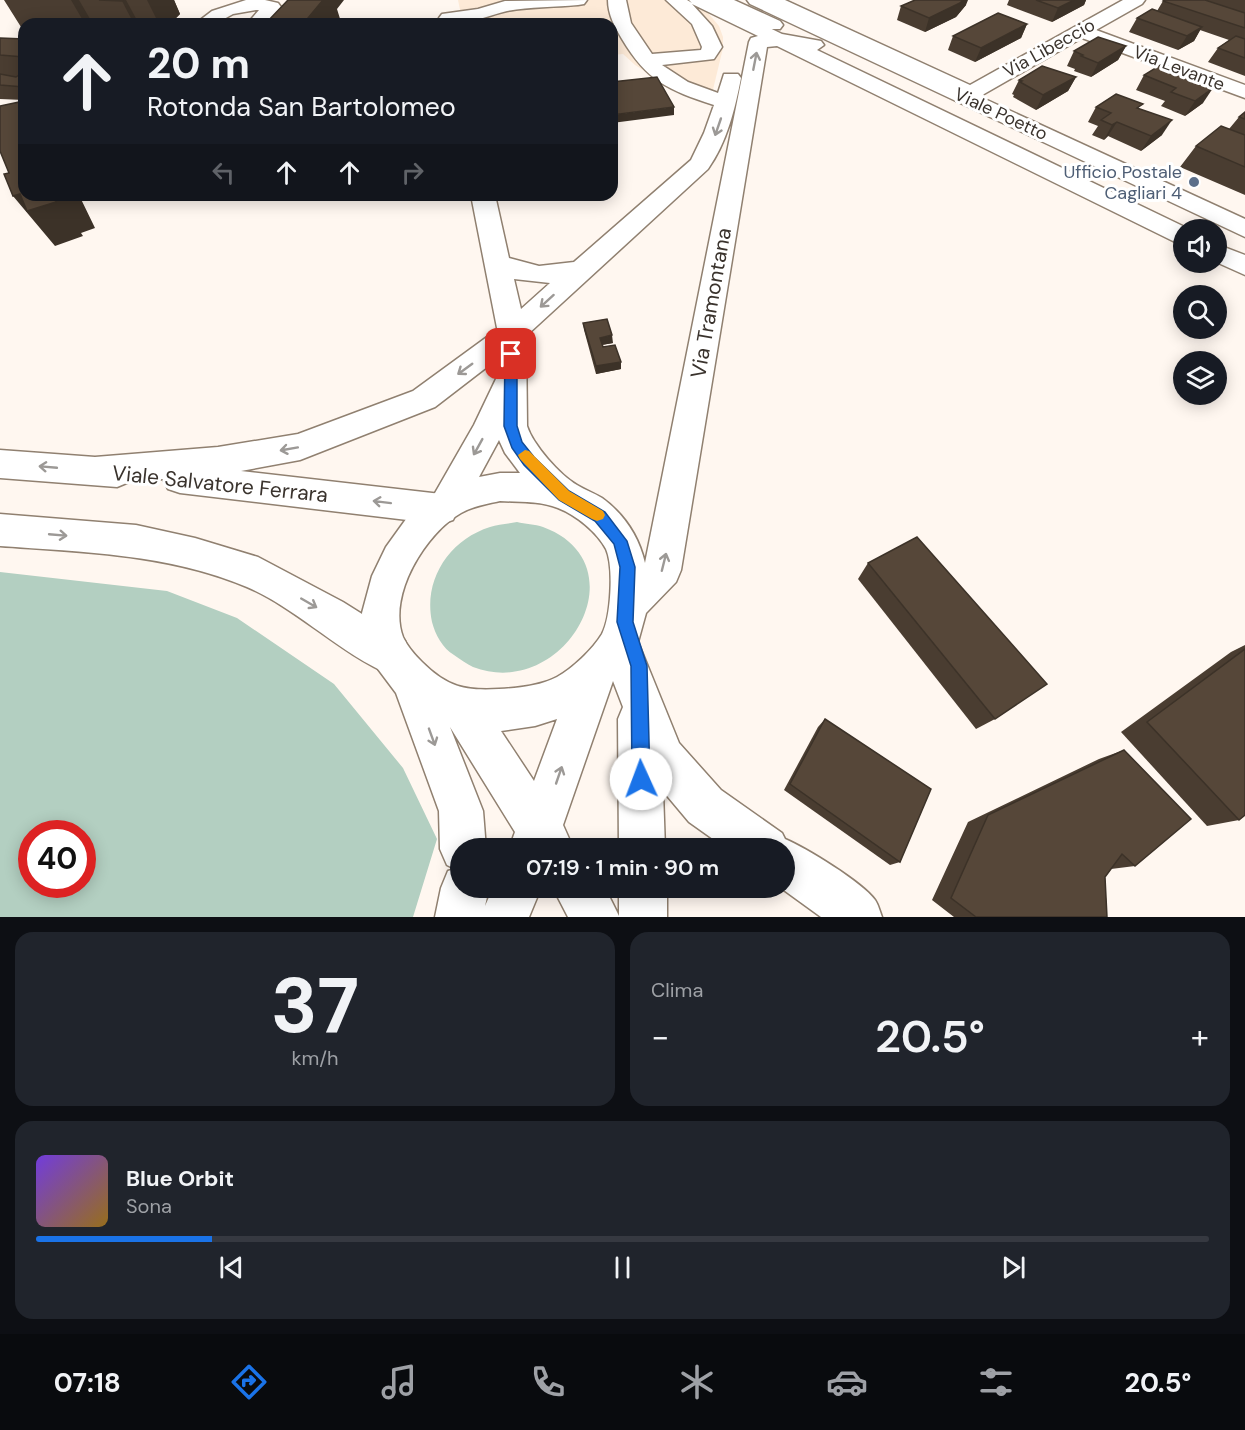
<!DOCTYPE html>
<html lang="it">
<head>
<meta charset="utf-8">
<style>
	:root { --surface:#171b24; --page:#20242c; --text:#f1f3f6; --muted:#9ea1a6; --line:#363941; --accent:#1a73e8 }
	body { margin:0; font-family:"DM Sans",sans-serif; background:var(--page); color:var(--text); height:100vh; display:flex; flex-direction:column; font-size:22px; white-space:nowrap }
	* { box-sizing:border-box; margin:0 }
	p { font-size:20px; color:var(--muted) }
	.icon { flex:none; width:33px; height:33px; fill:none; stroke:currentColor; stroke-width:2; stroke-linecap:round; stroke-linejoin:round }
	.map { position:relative; height:917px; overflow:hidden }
	.panel { display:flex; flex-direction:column; gap:15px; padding:15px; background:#0d0f14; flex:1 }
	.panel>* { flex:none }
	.banner { position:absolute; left:18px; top:18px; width:600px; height:183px; border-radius:18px; box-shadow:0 3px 15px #0003; background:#171b24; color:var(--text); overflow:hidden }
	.fabs { position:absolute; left:1173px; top:219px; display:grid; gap:12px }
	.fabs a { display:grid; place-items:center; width:54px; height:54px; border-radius:50%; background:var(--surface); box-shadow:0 3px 15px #0003; font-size:30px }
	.speed { position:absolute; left:18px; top:820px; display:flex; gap:12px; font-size:30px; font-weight:700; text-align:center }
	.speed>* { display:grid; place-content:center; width:78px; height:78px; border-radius:50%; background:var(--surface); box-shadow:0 3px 15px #0003; line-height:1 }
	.speed .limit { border:9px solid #d22; background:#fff; color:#111 }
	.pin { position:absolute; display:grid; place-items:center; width:51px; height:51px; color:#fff; margin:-26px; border-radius:12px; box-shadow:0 3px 9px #0006 }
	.me { position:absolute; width:66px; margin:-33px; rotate:358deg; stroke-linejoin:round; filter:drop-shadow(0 0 4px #0008) }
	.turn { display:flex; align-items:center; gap:21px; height:126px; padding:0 30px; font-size:27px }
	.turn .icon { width:78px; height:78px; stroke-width:2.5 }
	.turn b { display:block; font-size:42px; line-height:51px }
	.lanes { display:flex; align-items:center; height:57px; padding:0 30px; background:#0003; justify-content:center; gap:30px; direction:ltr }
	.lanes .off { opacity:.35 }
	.big { font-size:45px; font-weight:600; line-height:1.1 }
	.panel .tile { flex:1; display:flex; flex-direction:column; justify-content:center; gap:9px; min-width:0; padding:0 21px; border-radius:18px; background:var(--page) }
	.panel .dial { align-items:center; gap:0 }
	.dial b { font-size:78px; line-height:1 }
	.song { display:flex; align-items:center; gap:18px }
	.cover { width:72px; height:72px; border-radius:9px; background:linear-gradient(135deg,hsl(260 70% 55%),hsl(40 70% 35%)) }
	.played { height:6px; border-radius:3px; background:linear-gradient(90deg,var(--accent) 15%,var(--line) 15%) }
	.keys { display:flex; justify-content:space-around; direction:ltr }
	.heat { display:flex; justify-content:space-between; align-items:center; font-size:33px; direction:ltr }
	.panel .tiles { flex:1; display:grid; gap:15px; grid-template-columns:1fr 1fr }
	.tile:last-child { grid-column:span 2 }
	.trip { position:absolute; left:450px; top:838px; width:345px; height:60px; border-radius:30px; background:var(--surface); box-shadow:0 3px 15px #0003; font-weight:600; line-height:60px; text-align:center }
	.menu { display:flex; height:96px; justify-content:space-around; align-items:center; background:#090b0e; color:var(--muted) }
	.menu .icon { width:42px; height:42px }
	.menu .on { color:var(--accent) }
	.menu b { font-size:27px; color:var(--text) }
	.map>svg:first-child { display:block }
	.built { fill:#fdead7 }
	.green { fill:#b3cfc1; fill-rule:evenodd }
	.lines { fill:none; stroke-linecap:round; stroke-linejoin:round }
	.minor-casing { stroke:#908070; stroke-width:3 }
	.major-casing { stroke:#908070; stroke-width:3 }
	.highway-casing { stroke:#908070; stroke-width:3 }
	.minor { fill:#fff; fill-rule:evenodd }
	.major { fill:#fff; fill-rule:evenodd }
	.highway { fill:#fff; fill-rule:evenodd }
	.wall { fill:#4a3d31 }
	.shaded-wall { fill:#3c3228 }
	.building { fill:#564739; stroke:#3c3228; stroke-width:1.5 }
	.oneway { stroke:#9c9996 }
	.route { fill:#1a73e8; stroke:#114b97; stroke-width:1.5 }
	.slow { fill:#f59e0b }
	.service-dot { fill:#5c6f8a; stroke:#fff; stroke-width:2 }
	.labels { text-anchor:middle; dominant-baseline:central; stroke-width:6; stroke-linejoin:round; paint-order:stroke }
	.far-street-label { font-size:18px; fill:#3a332d; stroke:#fff }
	.far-service-label { font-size:18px; fill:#4e5e75; stroke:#fff; text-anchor:end }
	.street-label { font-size:21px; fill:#3a332d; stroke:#fff }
</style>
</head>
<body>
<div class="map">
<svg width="1245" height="917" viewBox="0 0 1245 917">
	<rect width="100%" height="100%" fill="#fff7f0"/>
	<polygon class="built" points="458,0 686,0 708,13 719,26 723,37 723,48 710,102 696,100 677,91 635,65 623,54 612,55 612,24 463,24"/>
	<g class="green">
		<path d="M517 522C525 524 535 524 543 527 643 564 565 702 473 667 467 664 460 659 454 655 443 649 435 634 432 622 423 580 449 540 490 527 498 524 508 524 517 522Z"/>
		<path d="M0 572 167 591 237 618 334 684 403 768 437 839 413 917H0ZM32 834H82V885H32Z"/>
	</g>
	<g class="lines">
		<defs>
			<g id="minor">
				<polygon points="246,0 265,0 278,3 281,7 266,24 247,24 259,10 256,10 233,14 215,24 195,24 212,11"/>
				<path d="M587 0 584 4 578 5C555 7 529 7 507 11 486 16 463 27 442 22L439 18 442 14 478 9 505 1Z"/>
				<path d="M608 0H626L631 23 652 54 701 50 702 47 692 24 666 0H687L692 3 689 0H712L782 34 821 41 824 45 817 50 1191 230H1184V244L1175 242 777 46 767 47 681 570 676 582 646 613 638 642 679 743 721 790 782 833 785 839C806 848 862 882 875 900 878 904 880 912 882 917H821L781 888H784V849H727L689 822 663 791 665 849H619L618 719 623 707 613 681 563 825 571 843 569 849H509L515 832 450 727 483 811 486 849H460V888H489L485 906 493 888H541L529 917H435L441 888 448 871 455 869 447 865 440 849 439 811 396 693 378 669 368 647 363 630 362 613 372 576 386 547 409 515 435 493 474 425 496 379 498 333 471 195H495L509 258 539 266 574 262 691 160 704 133 714 105C668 90 647 81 622 39 615 27 608 15 608 0ZM692 4 758 36 751 38 749 42 645 563C639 537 624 514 602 498 594 493 585 490 577 485 560 475 533 445 527 426L526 336 708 169C727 142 735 109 741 78L738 74H724L718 93 688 82 662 65 714 59 722 47 712 26ZM514 279 550 283 521 309ZM499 440 505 453 520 473H500L479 477ZM500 501C519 502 540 501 558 508 576 515 597 532 606 549 614 567 611 617 602 634 593 649 572 669 557 677 540 686 518 688 499 689 465 691 447 687 422 662 415 655 407 646 403 637 387 595 426 533 461 513 473 506 487 504 500 501ZM557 719 534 781 501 731 535 726Z"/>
				<polygon points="762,0 785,0 970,85 1123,0 1145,0 1142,4 1096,30 1245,85 1245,98 1082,38 984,94 981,98 963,103 956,101 953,97 955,93 765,4"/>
				<polygon points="1216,244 1245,255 1245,275 1216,262"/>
				<polygon points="553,888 605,888 619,916 619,888 667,888 667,917 568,917"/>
			</g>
			<g id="major">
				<polygon points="711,0 734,0 780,21 783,25 780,29 768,29 714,4"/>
				<polygon points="747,0 770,0 1245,219 1245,237 750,4"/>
			</g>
			<g id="highway">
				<polygon points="512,323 522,326 526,333 522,340 435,407 300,460 241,471 441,494 453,498 458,509 453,520 441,524 180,493 168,489 163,479 129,482 117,487 0,478 0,450 95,457 218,447 298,434 413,391 502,326"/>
				<path d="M0 514 136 525 195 538 258 557 343 602 405 641 411 655 405 669 391 675C339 653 298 609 247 587 169 554 83 552 0 546Z"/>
			</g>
		</defs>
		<use href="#minor" class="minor-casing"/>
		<use href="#major" class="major-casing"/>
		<use href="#highway" class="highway-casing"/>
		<use href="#minor" class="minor"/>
		<use href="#major" class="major"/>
		<use href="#highway" class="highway"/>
	</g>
	<g class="wall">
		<polygon points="4,0 174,0 180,14 170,24 24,24 24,27 21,27"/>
		<polygon points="1009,0 1086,0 1084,5 1052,22 1007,5"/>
		<polygon points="1164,0 1245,0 1245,76 1208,62 1218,48 1229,40 1200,30 1194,41 1178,50 1129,32 1137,18 1157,11 1163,1"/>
		<polygon points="966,5 956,17 925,32 897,20 901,6"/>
		<polygon points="1027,24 1021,38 975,62 948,50 953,36"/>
		<polygon points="0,38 24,39 24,100 0,99"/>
		<polygon points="1126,46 1118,60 1091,77 1074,71 1075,69 1067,66 1074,51"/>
		<polygon points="1144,75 1193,77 1210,77 1205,85 1203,103 1185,116 1161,106 1165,101 1136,90"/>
		<polygon points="1076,77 1068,91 1036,110 1013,97 1014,95 1012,94 1019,80"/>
		<polygon points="1096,107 1140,109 1162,135 1141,151 1108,136 1104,140 1092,135 1098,126 1088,122"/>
		<polygon points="1245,112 1245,195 1180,167 1196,146 1229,129 1239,117"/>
		<polygon points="583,323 613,343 602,345 603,347 621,369 596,374 584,330"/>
		<polygon points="868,563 995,719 976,729 858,579"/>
		<polygon points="1245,645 1245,815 1239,820 1207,826 1121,732 1231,652"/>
		<polygon points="825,719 900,862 890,865 784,790 818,727"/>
		<polygon points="1124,750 1135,866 1111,869 1105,877 1107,917 954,917 932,900 968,822 1099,759"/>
	</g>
	<g class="shaded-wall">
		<polygon points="71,0 79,0 93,24 85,24"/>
		<polygon points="123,0 126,0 139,24 134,24 122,1"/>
		<polygon points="147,0 174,0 180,14 170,24 159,24"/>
		<polygon points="320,0 344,0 337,9 341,22 340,24 303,24"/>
		<polygon points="963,0 968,0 966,5 956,17 925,32 929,18"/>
		<polygon points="1074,0 1086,0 1084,5 1052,22 1058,8"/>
		<polygon points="1027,24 1021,38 975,62 981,48"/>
		<polygon points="1202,27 1194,41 1178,50 1187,36"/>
		<polygon points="1126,46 1118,60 1091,77 1098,63"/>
		<polygon points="1076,77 1068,91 1036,110 1043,95"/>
		<polygon points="1210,77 1200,92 1201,83"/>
		<polygon points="1213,88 1203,103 1185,116 1195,101"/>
		<polygon points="674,107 674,115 612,123 612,115"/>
		<polygon points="1172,120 1162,135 1141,151 1151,136"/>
		<polygon points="1117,122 1108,136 1104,140 1112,125"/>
		<polygon points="20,194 55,199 66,195 79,195 95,228 81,233 83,236 55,246 13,196"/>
		<polygon points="612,335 613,343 601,345 600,338"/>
		<polygon points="621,362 621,369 596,374 596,366"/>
	</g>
	<g class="building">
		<polygon points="99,0 123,0 122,1"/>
		<polygon points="288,0 323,0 303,24 266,23"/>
		<polygon points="915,0 963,0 960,3 929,18 901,6"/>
		<polygon points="1036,0 1074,0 1058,8"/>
		<polygon points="1164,0 1205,0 1245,13 1245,28 1163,1"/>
		<polygon points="1152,9 1202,27 1187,36 1137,18"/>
		<polygon points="998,13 1027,24 981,48 953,36"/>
		<polygon points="1236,36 1245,39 1245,58 1218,48"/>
		<polygon points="1098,37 1126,46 1098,63 1081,56 1083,55 1074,51"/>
		<polygon points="0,38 24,39 24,57 0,55"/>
		<polygon points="1162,64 1193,77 1198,73 1210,77 1201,83 1213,88 1195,101 1171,92 1176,88 1144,75"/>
		<polygon points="1042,66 1076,77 1043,95 1020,82 1022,81 1019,80"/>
		<polygon points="0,74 16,77 19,75 24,76 24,87 0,85"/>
		<polygon points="657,77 674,107 612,115 612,82"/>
		<polygon points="1116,94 1143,104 1137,108 1172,120 1151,136 1117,122 1112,125 1101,120 1111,113 1096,107"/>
		<polygon points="24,101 24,195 66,195 55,199 56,202 27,211 20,194 13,196 4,174 9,173 0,151 0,106"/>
		<polygon points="1245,112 1245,119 1239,117"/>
		<polygon points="1221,126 1245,135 1245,167 1196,146"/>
		<polygon points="607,319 612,335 600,338 603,347 615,345 621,362 596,366 583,323"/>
		<polygon points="917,537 1047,684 995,719 868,563"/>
		<polygon points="1245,649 1245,815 1239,820 1147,722"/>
		<polygon points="825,719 931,789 900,862 790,784"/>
		<polygon points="1124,750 1191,819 1135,866 1122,854 1105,877 1107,917 976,917 951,898 988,815"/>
	</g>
	<defs><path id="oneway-shaft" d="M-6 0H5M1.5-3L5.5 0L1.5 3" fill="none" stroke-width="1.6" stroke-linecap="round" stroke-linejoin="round" transform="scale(1.5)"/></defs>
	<g class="oneway">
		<use href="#oneway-shaft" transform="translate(755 61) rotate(-79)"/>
		<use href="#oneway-shaft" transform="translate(718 127) rotate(109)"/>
		<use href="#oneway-shaft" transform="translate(547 301) rotate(138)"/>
		<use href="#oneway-shaft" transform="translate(465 369) rotate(144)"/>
		<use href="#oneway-shaft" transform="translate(478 447) rotate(119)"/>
		<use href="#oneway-shaft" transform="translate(289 449) rotate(170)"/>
		<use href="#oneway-shaft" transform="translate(48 467) rotate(-175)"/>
		<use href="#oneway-shaft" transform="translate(382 502) rotate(-173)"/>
		<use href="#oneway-shaft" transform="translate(58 535) rotate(5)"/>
		<use href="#oneway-shaft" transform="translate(664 562) rotate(-76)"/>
		<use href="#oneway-shaft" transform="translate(309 603) rotate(30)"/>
		<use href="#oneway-shaft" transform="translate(432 737) rotate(70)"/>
		<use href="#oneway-shaft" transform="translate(559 775) rotate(-71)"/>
	</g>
	<polygon class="route" points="511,349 517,354 517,426 522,442 534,457 569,491 605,512 627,541 635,567 633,622 647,666 650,779 647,786 641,788 635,786 632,779 631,666 617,622 620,567 614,544 595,521 559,500 524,465 512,448 504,426 505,354"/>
	<polygon class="slow" points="525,450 529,451 569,491 603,511 605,515 603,519 597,521 592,519 559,500 520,459 518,455"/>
	<circle class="service-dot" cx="1194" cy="182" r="6"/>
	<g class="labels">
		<g class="far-street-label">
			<text transform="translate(1049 48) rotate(-29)">Via Libeccio</text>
			<text transform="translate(1179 68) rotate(21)">Via Levante</text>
			<text transform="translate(1001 114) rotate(25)">Viale Poetto</text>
		</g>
		<g class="far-service-label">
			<text x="1182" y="172">Ufficio Postale<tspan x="1182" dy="21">Cagliari 4</tspan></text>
		</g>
		<g class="street-label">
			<text transform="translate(711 303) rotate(-80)">Via Tramontana</text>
			<text transform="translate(220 484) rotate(6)">Viale Salvatore Ferrara</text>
		</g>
	</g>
</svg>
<div class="fabs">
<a><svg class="icon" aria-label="sound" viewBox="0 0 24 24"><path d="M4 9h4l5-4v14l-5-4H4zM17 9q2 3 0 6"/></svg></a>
<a><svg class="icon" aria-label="search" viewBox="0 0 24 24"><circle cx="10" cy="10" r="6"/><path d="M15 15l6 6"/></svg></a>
<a><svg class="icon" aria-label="layers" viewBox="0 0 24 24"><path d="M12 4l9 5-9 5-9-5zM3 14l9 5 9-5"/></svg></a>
</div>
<div class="speed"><div class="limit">40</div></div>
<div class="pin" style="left:511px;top:354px;background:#d93025"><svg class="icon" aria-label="arrive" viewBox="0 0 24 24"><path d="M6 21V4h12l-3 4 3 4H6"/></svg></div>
<svg class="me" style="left:641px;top:779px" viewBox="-20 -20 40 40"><circle r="19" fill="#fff"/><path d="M0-13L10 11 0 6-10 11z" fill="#1a73e8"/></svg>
<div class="trip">07:19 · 1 min · 90 m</div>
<div class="banner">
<div class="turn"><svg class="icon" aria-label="ahead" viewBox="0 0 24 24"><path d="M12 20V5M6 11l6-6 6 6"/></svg><div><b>20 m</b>Rotonda San Bartolomeo</div></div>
<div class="lanes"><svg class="icon off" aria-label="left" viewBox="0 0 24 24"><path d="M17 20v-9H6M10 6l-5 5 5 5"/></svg><svg class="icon" aria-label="ahead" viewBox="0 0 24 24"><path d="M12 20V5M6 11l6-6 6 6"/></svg><svg class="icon" aria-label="ahead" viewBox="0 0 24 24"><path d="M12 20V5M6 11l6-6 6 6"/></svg><svg class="icon off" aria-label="right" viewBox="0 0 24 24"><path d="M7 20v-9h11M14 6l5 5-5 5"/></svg></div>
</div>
</div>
<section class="panel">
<div class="tiles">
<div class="tile dial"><b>37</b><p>km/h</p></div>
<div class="tile"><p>Clima</p>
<div class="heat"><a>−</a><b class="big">20.5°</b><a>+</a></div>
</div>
<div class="tile">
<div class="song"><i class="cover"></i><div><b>Blue Orbit</b><p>Sona</p></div></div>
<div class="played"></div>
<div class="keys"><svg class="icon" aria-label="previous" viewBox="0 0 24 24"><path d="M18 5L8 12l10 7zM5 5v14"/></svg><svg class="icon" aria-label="pause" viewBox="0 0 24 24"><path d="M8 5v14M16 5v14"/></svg><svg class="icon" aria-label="next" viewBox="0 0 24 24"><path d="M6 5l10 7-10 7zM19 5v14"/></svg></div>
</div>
</div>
</section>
<nav class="menu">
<b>07:18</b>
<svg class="icon on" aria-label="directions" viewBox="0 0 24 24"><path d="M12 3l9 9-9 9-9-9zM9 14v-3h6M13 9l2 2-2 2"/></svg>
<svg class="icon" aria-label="music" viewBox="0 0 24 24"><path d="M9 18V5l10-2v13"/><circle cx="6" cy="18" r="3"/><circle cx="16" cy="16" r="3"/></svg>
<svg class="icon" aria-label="phone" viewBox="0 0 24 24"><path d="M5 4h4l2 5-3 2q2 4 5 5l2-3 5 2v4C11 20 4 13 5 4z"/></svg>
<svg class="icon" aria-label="climate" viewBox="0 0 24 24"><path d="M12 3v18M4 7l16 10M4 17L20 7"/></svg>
<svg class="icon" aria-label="car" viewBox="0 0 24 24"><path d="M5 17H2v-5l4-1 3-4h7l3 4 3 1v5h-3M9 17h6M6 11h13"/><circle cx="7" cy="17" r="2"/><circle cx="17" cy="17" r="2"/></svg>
<svg class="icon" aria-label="filters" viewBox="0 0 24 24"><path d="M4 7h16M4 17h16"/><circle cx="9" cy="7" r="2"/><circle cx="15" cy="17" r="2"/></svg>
<b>20.5°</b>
</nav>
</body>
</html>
